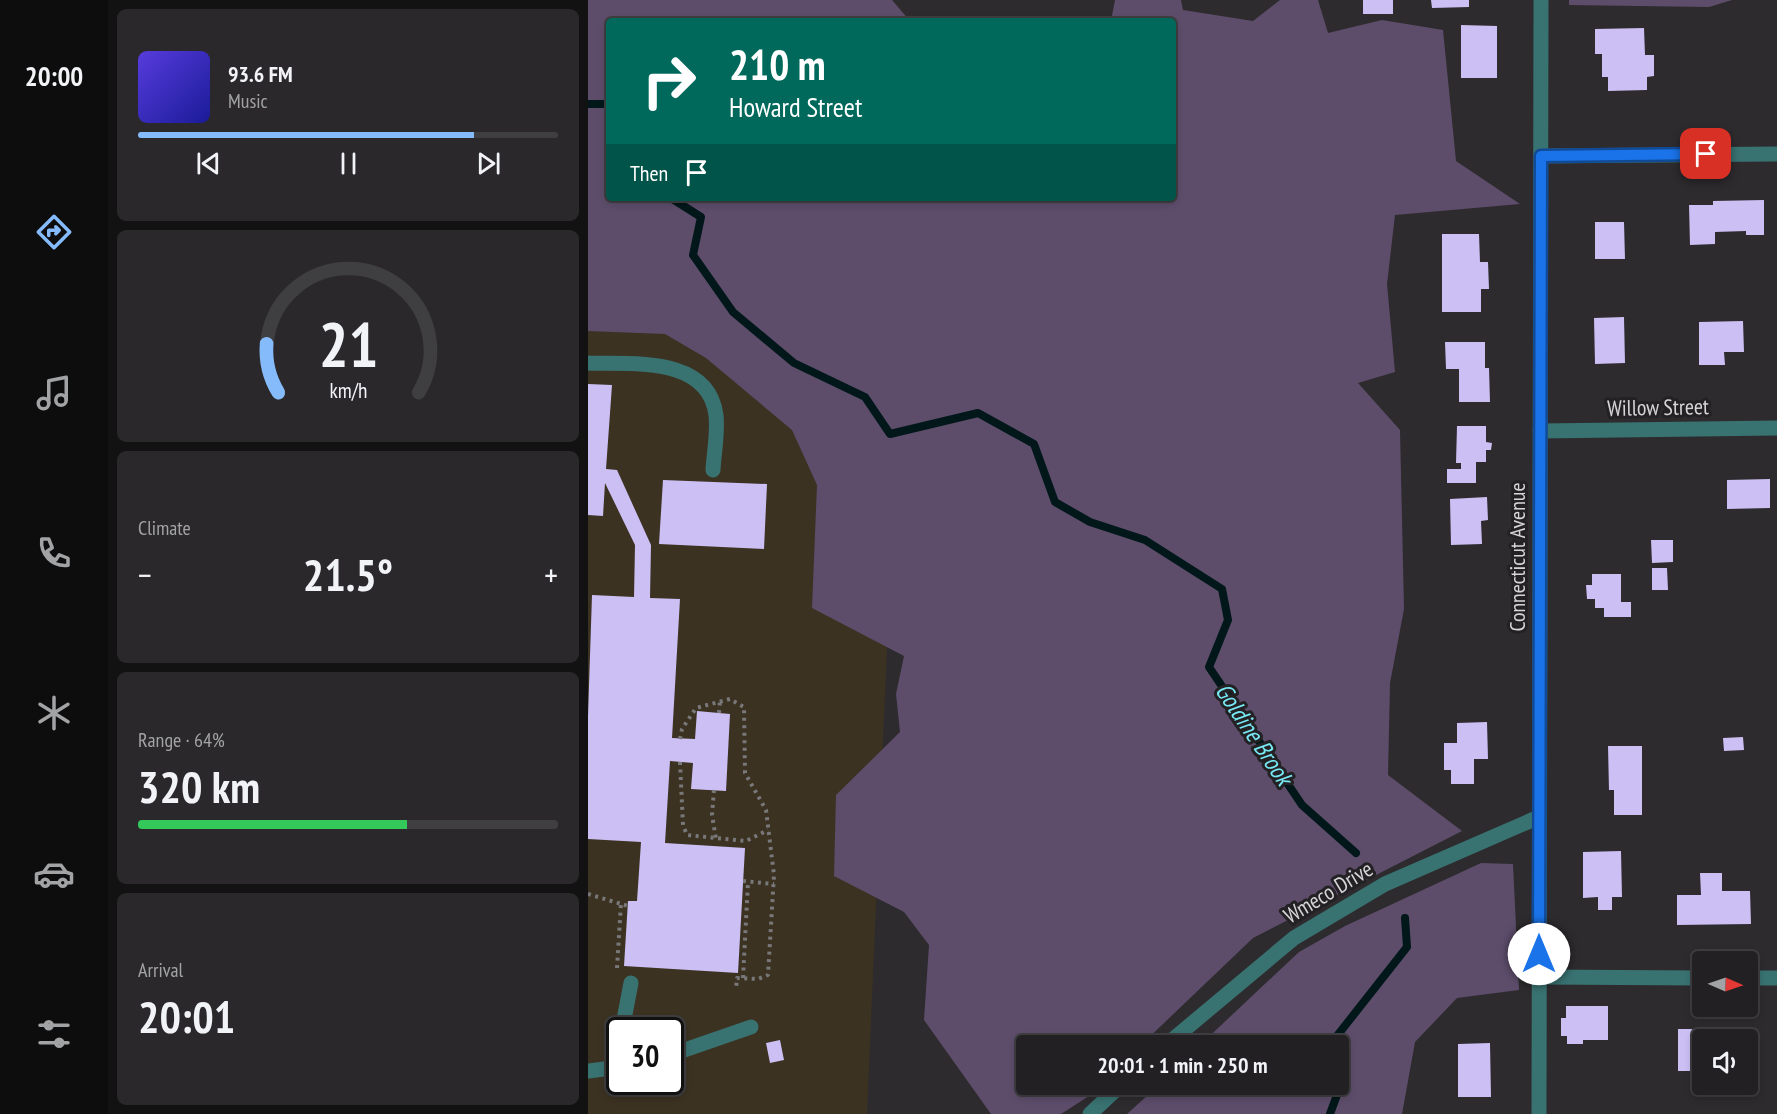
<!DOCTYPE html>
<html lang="en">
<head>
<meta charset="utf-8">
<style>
	:root { --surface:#222022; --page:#2a282a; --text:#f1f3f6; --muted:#a2a3a5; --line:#3f3e40; --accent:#85bbfb }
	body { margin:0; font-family:"PT Sans Narrow",sans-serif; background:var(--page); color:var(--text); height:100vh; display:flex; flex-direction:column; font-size:22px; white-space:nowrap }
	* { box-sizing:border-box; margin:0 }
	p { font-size:20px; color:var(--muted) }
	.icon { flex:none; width:33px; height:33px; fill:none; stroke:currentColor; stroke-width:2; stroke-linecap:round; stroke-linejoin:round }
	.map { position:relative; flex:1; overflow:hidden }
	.side { display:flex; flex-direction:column; gap:9px; padding:9px; background:#131213; width:480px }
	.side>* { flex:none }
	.top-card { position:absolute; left:18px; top:18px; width:570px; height:183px; border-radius:6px; box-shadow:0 3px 9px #0003,0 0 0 2px var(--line); background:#00695c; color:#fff; overflow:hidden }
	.needle { width:39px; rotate:92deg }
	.tools { position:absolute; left:1104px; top:951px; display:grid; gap:12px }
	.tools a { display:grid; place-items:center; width:66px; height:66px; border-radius:6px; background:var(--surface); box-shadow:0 3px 9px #0003,0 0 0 2px var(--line); font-size:30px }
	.speed { position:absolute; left:18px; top:1017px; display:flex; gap:12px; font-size:30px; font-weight:700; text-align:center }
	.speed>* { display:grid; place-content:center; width:78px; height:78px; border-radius:50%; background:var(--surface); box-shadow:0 3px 9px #0003,0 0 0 2px var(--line); line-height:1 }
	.speed .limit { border:3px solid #111; border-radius:9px; background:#fff; color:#111 }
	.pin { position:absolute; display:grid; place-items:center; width:51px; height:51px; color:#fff; margin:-26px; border-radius:12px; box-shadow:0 3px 9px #0006 }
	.me { position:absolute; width:66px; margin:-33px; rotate:0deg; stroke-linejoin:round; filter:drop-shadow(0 0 4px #0008) }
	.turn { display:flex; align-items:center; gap:21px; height:126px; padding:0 24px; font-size:27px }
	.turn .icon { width:78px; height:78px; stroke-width:2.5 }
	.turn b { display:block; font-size:42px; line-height:51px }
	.then { display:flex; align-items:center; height:57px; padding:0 24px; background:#0003; gap:12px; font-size:22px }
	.big { font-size:45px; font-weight:700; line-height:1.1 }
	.side .card { flex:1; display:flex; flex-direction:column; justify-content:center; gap:9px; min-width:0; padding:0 21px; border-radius:9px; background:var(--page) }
	.side .dial { align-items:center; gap:0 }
	.dial svg { height:156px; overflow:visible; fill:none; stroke:var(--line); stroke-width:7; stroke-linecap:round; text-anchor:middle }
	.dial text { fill:var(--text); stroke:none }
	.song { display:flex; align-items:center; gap:18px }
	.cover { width:72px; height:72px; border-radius:9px; background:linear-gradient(135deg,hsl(250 70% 55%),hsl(240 70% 35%)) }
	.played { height:6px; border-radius:3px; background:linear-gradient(90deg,var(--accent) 80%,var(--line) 80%) }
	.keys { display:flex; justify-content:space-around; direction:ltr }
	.heat { display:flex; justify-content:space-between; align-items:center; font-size:33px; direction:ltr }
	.charge { height:9px; border-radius:4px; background:linear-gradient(90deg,#34c759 64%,var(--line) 0) }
	.trip { position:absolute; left:428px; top:1035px; width:333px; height:60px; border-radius:6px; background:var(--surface); box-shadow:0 3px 9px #0003,0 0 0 2px var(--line); font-weight:700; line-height:60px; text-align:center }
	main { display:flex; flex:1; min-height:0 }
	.tab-bar { display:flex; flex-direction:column; width:108px; justify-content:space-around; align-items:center; background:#0e0d0e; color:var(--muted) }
	.tab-bar .icon { width:42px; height:42px }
	.tab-bar .on { color:var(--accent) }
	.tab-bar b { font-size:27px; color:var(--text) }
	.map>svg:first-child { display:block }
	.education { fill:#3c3222; fill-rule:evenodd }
	.green { fill:#5d4d6b }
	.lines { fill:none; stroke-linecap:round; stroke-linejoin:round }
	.stream { stroke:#011719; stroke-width:8 }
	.building { fill:#ccbff4 }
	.path { stroke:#787779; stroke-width:4; stroke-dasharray:3 4.5; stroke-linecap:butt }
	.minor { stroke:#387271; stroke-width:15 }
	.route-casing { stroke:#114b97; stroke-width:15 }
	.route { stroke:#1a73e8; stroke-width:10 }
	.labels { text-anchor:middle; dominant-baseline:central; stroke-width:6; stroke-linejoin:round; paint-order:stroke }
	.street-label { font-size:22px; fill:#d5d4d6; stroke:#232124 }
	.water-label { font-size:24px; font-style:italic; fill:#78e9f4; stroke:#232124 }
</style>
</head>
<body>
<main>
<nav class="tab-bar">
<b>20:00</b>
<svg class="icon on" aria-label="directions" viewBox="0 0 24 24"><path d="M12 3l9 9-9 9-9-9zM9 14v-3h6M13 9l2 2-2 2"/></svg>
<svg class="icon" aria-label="music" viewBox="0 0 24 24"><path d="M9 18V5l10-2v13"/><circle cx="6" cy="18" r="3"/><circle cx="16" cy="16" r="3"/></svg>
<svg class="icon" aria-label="phone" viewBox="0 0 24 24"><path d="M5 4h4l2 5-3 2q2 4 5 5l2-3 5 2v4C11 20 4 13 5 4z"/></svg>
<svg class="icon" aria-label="climate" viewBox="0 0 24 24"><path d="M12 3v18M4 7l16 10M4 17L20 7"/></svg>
<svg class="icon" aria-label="car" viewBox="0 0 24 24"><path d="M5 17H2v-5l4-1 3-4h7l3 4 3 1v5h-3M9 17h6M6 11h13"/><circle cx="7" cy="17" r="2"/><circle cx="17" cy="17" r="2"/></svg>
<svg class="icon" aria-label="filters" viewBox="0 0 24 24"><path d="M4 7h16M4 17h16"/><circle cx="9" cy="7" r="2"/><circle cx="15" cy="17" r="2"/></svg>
</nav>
<section class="side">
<div class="card">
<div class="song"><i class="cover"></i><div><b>93.6 FM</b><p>Music</p></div></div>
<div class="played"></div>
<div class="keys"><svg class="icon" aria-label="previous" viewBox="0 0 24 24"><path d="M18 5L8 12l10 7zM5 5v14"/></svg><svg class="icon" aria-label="pause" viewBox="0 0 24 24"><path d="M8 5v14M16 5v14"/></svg><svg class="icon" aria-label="next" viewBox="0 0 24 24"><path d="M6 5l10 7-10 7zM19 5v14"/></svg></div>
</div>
<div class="card dial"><svg viewBox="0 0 100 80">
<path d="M14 69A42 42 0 1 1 86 69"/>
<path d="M14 69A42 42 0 0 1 8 44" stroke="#85bbfb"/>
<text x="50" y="56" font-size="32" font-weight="700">21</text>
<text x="50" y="72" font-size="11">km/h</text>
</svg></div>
<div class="card"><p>Climate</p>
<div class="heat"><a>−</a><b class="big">21.5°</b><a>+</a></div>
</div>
<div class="card"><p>Range · 64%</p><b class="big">320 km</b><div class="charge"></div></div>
<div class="card"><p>Arrival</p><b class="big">20:01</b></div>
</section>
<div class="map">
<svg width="1189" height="1114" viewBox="0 0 1189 1114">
	<rect width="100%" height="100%" fill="#2d2b2e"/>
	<path class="education" d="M0 255 315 274 279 1114H0ZM32 1030H82V1082H32Z"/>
	<g class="green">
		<polygon points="0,0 304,0 322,21 21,21 21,198 585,198 585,21 523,21 527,0 593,0 595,10 665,21 692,0 730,0 740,33 794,20 855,30 868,161 932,204 807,215 799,284 807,372 770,383 812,430 816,609 802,683 800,775 874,831 665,938 553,1045 438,1046 438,1084 512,1085 498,1098 473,1114 403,1114 336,1020 341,945 316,912 246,876 248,795 312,732 308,694 316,656 224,608 229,485 204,430 118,358 77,334 0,331"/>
		<polygon points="981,0 1144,0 1121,7 981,5"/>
		<polygon points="893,863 925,864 931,990 869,998 827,1042 814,1114 539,1114 571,1085 750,1084 750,1046 612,1045 711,952 757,926"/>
	</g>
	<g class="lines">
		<g class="stream">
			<polyline points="0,104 21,104"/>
			<polyline points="83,198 113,217 105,255 145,312 206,363 277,397 302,434 390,413 446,444 467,502 502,522 557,540 634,589 640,620 621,667 714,805 768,853"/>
			<polyline points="741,1046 819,947 817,918"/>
			<polyline points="742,1114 753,1084 750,1077"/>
		</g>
	</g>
	<g class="building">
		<rect x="775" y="0" width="30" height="14"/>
		<polygon points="843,0 881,0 881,7 844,8"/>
		<polygon points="873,25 909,26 909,78 873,78"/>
		<polygon points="1056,28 1057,55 1066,55 1066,76 1059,77 1059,90 1020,91 1020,77 1014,77 1014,54 1007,54 1007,29"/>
		<polygon points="1176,200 1176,235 1158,235 1158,231 1127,232 1127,244 1102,245 1101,205 1125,205 1125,201"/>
		<polygon points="1007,222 1036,222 1037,259 1007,259"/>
		<polygon points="854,234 891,234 892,262 900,262 901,289 893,289 893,312 854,312"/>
		<polygon points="1036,317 1037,363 1007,364 1006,318"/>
		<polygon points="1155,321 1156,352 1136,352 1137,365 1111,365 1111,322"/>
		<polygon points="857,342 897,342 897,368 901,368 902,402 871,402 871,369 858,369"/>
		<polygon points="0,384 24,385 18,469 29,470 63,545 62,598 92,599 84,738 107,739 109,711 142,714 138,791 103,789 105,763 82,761 77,843 157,848 150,973 36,966 40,901 49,901 53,842 0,839 0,716 4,595 46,597 47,545 17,483 15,516 0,515"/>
		<polygon points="869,426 898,426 898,442 904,443 903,450 898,450 898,462 888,462 888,483 859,483 859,469 873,469 873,463 868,463"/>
		<polygon points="1182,479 1182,508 1139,509 1139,480"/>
		<polygon points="75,480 179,484 176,549 71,544"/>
		<polygon points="899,497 900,520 893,521 894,544 863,545 862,499"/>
		<polygon points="1063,540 1085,540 1085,562 1064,563"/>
		<polygon points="1064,568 1079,568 1080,590 1064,590"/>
		<polygon points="1004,574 1033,574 1033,602 1043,602 1043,617 1016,617 1016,608 1007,608 1007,599 999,599 998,585 1004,585"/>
		<polygon points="899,722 900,759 886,759 886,784 863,784 863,770 856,770 856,743 869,743 869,723"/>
		<polygon points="1155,737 1156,750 1136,751 1135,738"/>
		<polygon points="1020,746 1054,746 1054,815 1026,815 1026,790 1021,790"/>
		<polygon points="1033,851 1034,897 1024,897 1024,910 1010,910 1010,897 995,898 995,852"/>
		<polygon points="1112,873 1134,873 1134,891 1162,891 1163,924 1089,925 1089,895 1113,895"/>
		<polygon points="978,1006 1020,1006 1020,1040 995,1040 995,1044 979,1044 979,1036 973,1036 973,1018 978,1018"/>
		<polygon points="1090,1029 1108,1029 1109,1033 1159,1032 1159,1040 1114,1040 1114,1063 1104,1063 1104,1071 1090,1071"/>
		<polygon points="192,1040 196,1060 182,1063 178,1043"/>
		<polygon points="902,1043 903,1097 870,1097 870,1044"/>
	</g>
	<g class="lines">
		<g class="path">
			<polyline points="131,713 132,700"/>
			<polyline points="92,739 94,729 108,708 142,699 156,707 157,773 178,810 186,875 180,975 170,979 149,978 148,989"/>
			<polyline points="92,762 95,825 99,835 158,841 180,830"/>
			<polyline points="126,790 124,815 128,839"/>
			<polyline points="155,881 186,884"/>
			<polyline points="0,894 40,906"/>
			<polyline points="29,968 33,903"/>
			<polyline points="155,978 160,882"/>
		</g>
		<g class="minor">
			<polyline points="953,156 1189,154"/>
			<path d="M0 363C43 365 120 355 128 415 130 433 126 452 125 470"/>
			<polyline points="952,431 1189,428"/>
			<polyline points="951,977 1114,978"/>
			<polyline points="1160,978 1189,978"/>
			<polyline points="34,1030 43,983"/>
			<polyline points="577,1046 706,938 797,884 951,817"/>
			<polyline points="82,1055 163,1027"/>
			<polyline points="27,1067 32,1044"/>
			<polyline points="0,1071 32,1067"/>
			<polyline points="502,1114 534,1084"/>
			<polyline points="951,1114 953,0"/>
		</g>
	</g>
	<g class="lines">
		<defs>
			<polyline id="route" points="951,954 953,156 1118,154"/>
		</defs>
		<use href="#route" class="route-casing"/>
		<use href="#route" class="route"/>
	</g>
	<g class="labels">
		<g class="street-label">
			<text transform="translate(1070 407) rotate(-1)">Willow Street</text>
			<text transform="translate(929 557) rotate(-90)">Connecticut Avenue</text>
			<text transform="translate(740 892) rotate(-31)">Wmeco Drive</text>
		</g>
		<g class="water-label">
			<text transform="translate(666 734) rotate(56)">Goldine Brook</text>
		</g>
	</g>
</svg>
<div class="tools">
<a><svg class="needle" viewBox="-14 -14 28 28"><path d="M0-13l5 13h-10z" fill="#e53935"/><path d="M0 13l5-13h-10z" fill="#a2a3a5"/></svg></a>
<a><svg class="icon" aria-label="sound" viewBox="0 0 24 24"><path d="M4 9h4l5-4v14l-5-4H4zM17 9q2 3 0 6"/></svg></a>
</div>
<div class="speed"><div class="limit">30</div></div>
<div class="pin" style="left:1118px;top:154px;background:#d93025"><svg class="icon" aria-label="arrive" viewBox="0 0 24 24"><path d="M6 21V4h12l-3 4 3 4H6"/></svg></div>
<svg class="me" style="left:951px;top:954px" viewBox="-20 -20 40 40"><circle r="19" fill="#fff"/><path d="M0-13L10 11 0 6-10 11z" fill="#1a73e8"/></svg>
<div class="trip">20:01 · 1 min · 250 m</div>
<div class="top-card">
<div class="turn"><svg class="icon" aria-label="right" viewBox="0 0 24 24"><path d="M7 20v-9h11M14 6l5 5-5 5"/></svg><div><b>210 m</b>Howard Street</div></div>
<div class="then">Then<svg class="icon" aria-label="arrive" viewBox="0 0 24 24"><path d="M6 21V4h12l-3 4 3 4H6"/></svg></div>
</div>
</div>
</main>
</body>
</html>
